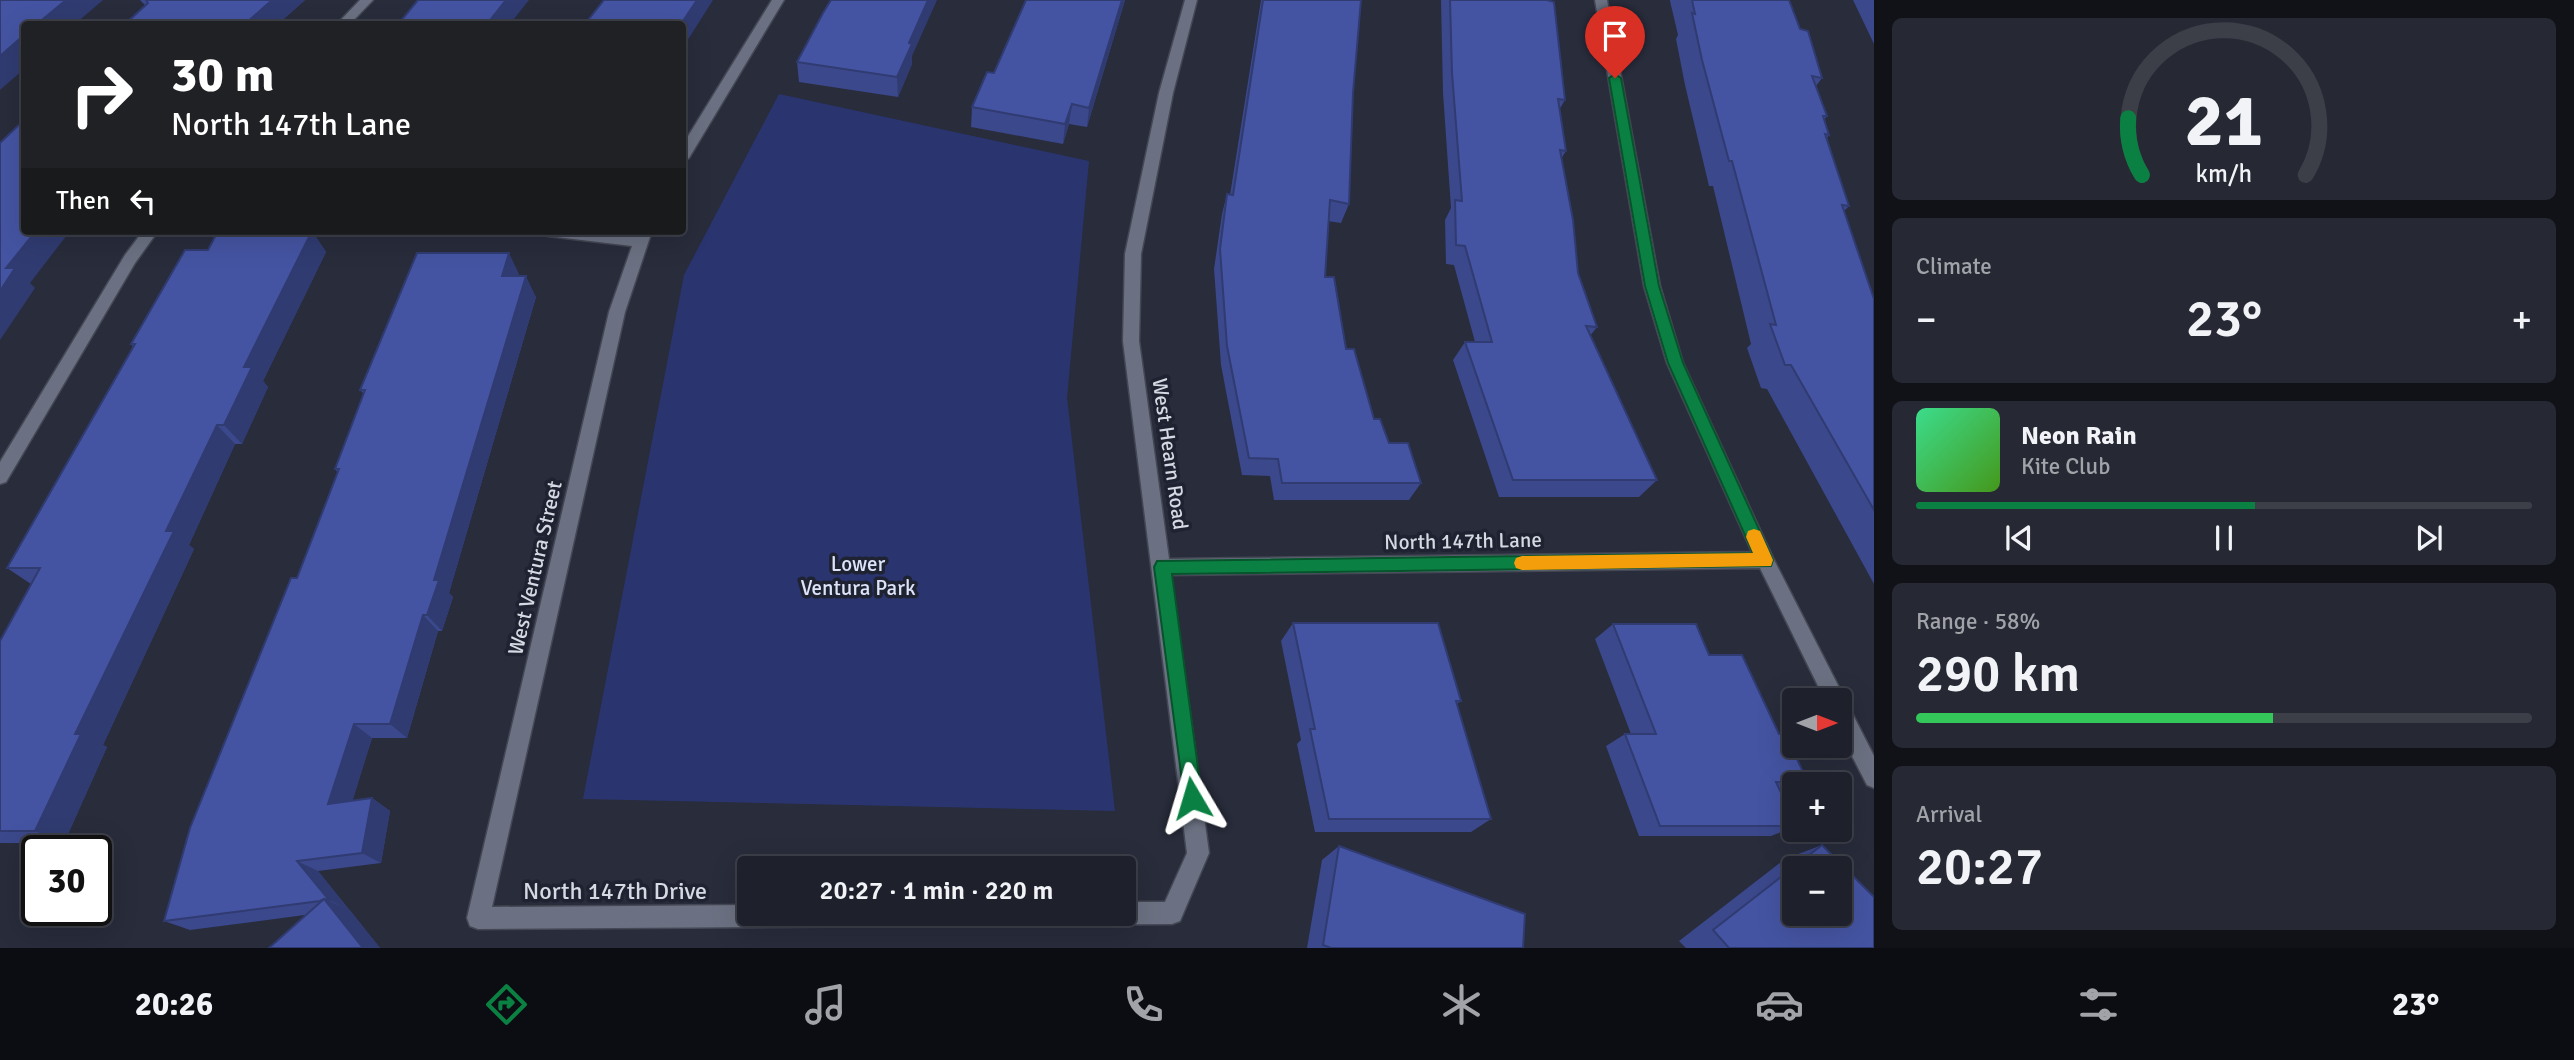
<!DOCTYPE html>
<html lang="en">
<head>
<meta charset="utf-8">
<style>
	:root { --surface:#1e212c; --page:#262934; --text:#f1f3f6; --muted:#a1a3a9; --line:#3c3e48; --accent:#0b8043 }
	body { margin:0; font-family:Signika,sans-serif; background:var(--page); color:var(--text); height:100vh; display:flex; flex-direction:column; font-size:26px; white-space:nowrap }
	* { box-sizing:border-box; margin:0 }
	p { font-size:23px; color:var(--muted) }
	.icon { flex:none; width:38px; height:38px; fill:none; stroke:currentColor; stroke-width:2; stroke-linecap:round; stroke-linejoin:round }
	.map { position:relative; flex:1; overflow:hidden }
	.drawer { display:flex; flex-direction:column; gap:18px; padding:18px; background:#101218; width:700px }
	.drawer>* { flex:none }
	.hud { position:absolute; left:21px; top:21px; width:665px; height:214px; border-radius:7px; box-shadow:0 7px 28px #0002,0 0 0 2px var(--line); background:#202124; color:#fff; overflow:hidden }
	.needle { width:46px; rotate:90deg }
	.buttons { position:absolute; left:1782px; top:688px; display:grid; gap:14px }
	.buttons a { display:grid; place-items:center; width:70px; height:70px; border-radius:7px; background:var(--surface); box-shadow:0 7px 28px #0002,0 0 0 2px var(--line); font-size:35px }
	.speed { position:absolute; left:21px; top:835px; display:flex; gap:14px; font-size:35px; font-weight:700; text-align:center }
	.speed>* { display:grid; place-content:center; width:91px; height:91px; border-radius:50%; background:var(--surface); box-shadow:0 7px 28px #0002,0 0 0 2px var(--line); line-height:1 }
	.speed .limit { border:4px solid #111; border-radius:10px; background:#fff; color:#111 }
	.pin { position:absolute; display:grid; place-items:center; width:60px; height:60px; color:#fff; margin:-72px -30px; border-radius:50% 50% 50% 0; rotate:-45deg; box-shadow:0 0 7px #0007 }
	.pin .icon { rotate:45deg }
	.me { position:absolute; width:77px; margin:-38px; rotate:353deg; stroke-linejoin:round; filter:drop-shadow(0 0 5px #0008) }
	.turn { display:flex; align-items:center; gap:24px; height:147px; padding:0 35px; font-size:32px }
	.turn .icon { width:91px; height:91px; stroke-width:2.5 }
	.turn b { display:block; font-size:49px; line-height:60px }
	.then { display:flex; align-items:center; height:66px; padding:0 35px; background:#0003; gap:14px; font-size:26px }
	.big { font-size:52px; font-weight:600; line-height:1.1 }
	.drawer .card { flex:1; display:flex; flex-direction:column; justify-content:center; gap:10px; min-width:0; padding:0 24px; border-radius:10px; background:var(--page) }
	.drawer .dial { align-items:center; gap:0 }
	.dial svg { height:182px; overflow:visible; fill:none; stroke:var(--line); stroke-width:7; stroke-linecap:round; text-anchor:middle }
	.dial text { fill:var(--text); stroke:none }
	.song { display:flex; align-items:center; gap:21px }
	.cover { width:84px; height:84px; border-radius:10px; background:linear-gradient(135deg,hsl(150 70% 55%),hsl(100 70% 35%)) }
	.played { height:7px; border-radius:4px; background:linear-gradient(90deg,var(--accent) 55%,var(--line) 55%) }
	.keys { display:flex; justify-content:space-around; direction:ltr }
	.heat { display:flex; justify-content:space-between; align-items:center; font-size:38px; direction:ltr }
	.charge { height:10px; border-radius:5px; background:linear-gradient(90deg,#34c759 58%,var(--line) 0) }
	.trip { position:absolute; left:737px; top:856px; width:399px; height:70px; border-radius:7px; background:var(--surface); box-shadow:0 7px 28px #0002,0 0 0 2px var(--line); font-weight:600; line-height:70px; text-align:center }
	.tab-bar { display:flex; height:112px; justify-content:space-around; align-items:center; background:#0c0d12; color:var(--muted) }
	.tab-bar .icon { width:49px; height:49px }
	.tab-bar .on { color:var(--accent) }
	.tab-bar b { font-size:32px; color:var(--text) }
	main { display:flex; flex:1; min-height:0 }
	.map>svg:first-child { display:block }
	.green { fill:#2a3570 }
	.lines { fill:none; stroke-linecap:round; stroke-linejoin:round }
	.street-casing { stroke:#444754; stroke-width:3 }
	.street { fill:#6b7182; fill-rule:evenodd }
	.wall { fill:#3b488b }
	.shaded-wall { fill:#303b71 }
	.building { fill:#4554a2; stroke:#303b71; stroke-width:2; fill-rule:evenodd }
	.route { fill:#0b8043; stroke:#07532c; stroke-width:2 }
	.slow { fill:#f59e0b }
	.labels { text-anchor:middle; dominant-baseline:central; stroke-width:7; stroke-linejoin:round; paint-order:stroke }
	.street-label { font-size:21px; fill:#d6d9e3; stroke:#1e2231 }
	.park-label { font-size:21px; fill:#dde4fa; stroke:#1e2231 }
	.near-street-label { font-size:24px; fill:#d6d9e3; stroke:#1e2231 }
</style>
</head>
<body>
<main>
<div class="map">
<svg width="1874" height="948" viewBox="0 0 1874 948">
	<rect width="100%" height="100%" fill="#282c3b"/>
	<polygon class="green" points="779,94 1089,161 1067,398 1115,811 583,799 684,275"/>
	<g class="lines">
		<defs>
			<g id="street">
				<polygon points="360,0 373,0 350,24 337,24"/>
				<polygon points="772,0 784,0 689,158 682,162 682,146"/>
				<polygon points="1185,0 1197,0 1173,93 1141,254 1139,341 1169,559 1752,552 1667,363 1644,286 1595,0 1607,0 1660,286 1683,363 1772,556 1874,756 1874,788 1867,785 1839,731 1839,700 1825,700 1760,568 1171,575 1209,853 1180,921 1172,924 478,929 470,926 467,918 609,312 632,246 548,236 541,231 591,231 636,236 638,231 652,231 625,312 492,907 749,905 749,914 1124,914 1124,902 1165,902 1187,853 1123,341 1125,254 1159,93"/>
				<polygon points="143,231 158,231 135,263 6,482 0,484 0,462 125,255"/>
			</g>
		</defs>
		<use href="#street" class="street-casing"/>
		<use href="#street" class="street"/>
	</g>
	<g class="wall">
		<polygon points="140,0 305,0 278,24 125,24 145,5"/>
		<polygon points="1026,0 1125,0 1087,127 1069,124 1063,144 971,127 972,107 994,73"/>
		<polygon points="1261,0 1361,0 1353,93 1349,204 1341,223 1328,221 1325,277 1346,349 1374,419 1389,443 1421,483 1409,500 1274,500 1270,476 1242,475 1221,365 1214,269 1222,214 1227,194 1230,195"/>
		<polygon points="1441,0 1547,0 1565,100 1559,110 1566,151 1561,159 1578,273 1597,327 1590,336 1657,480 1639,497 1499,497 1453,360 1465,342 1475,342 1454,265 1446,264 1445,220 1451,208 1443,93"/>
		<polygon points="1670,0 1789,0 1800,29 1822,78 1816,86 1827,116 1824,120 1829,135 1827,138 1849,206 1844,211 1874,299 1874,584 1767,389 1761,388 1747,348 1751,344 1713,186 1709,186 1685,85 1676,39 1678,35 1670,1"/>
		<polygon points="1853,0 1874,0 1874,44"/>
		<polygon points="912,56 912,64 898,97 799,82 797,62"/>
		<polygon points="312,231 326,252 263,381 268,387 242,444 235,444 189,545 194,549 103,745 107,747 64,843 0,843 0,641 31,584 7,568 133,347 131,344 208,250"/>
		<polygon points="519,274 518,276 536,297 449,593 453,597 442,631 438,631 407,738 372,738 352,801 372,798 390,811 381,863 318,871 380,948 269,948 305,915 190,930 164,921 338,473 335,469 364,394 360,390"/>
		<polygon points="1293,623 1461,701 1457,704 1491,819 1471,832 1315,832 1297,744 1301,740 1281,641"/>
		<polygon points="1613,624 1709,655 1779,734 1808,782 1802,784 1794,784 1794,788 1781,793 1794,821 1794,827 1771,836 1639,836 1606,746 1625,734 1631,734 1595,639"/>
		<polygon points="1822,845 1874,948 1686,948 1679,941 1785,859"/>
		<polygon points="1339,846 1523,948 1307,948 1322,860"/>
	</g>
	<g class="shaded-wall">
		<polygon points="66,0 103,0 75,24 37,24"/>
		<polygon points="272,0 305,0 278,24 245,24"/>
		<polygon points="506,0 529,0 510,24 487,24"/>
		<polygon points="697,0 713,0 682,49 682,24 681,24"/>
		<polygon points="928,0 937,0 912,56 912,64 898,97 897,77 909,43"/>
		<polygon points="1122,0 1125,0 1087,127 1089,108"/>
		<polygon points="24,35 24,69 0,90 0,56"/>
		<polygon points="1072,104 1069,124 1063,144 1065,124"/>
		<polygon points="36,231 70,231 30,283 35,288 0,340 0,291 6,268"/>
		<polygon points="312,231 326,252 263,381 268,387 242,444 224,425 244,367"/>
		<polygon points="509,253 519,274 512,297 502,276"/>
		<polygon points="526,276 536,297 449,593 453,597 442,631 427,615 434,580"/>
		<polygon points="217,425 235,444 189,545 194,549 103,745 107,747 64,843 35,831 75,734 166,531"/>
		<polygon points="423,615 438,631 407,738 390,724"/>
		<polygon points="354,724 372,738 348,816 328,804"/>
		<polygon points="372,798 390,811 381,863 362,853"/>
		<polygon points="297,861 318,871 349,910 329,900"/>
		<polygon points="324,899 350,910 380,948 363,948"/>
	</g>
	<g class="building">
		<polygon points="0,0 66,0 37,24 24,24 24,35 0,56"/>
		<polygon points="146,0 272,0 245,24 125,24 148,3"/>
		<polygon points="418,0 506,0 487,24 385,24 389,20 400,22"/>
		<polygon points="604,0 697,0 681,24 585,24"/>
		<polygon points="831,0 928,0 909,43 912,44 897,77 797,62 823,13"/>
		<polygon points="1026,0 1122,0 1089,108 1072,104 1065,124 972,107 987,72 994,73"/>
		<polygon points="1263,0 1361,0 1353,93 1349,204 1330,200 1325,277 1334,277 1346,349 1354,349 1374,419 1380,419 1389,443 1408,443 1421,483 1282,483 1278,459 1249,458 1227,346 1220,249 1227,194 1233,195"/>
		<polygon points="1450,0 1547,0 1554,2 1565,100 1558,99 1566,151 1560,150 1573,220 1578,273 1597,327 1586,326 1657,480 1513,480 1465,342 1492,342 1465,246 1456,245 1455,200 1462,201 1452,73"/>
		<polygon points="1692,0 1789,0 1800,29 1808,31 1822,78 1812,76 1827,116 1823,116 1829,135 1825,134 1849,206 1842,205 1874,299 1874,510 1791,365 1785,365 1770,324 1776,325 1732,161 1729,161 1702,60 1692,13 1695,14"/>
		<polygon points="24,120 24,231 36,231 6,268 15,268 0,291 0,143"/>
		<polygon points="218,231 312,231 244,367 252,367 224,425 217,425 166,531 174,531 75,734 81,734 35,831 0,831 0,641 40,568 7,568 135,344 131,344 185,250 208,250"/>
		<polygon points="417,253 509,253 502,276 526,276 434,580 439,580 427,615 423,615 390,724 354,724 328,804 372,798 362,853 297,861 329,900 324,899 320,901 164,921 190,828 291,578 297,578 339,469 335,469 365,390 360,390"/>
		<polygon points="1293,623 1438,623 1461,701 1456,701 1491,819 1329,819 1310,729 1315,729"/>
		<polygon points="1613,624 1696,624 1709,655 1742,655 1779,734 1785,734 1808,782 1776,782 1794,821 1794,826 1660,826 1625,734 1656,734"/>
		<path d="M1822 845 1874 897V948H1729L1713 930ZM1794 868H1839V914H1794Z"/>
		<polygon points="1339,846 1525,914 1523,948 1331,948 1323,945"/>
		<polygon points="324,899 363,948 269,948"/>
	</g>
	<polygon class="route" points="1615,74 1621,78 1659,286 1683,363 1773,560 1771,566 1172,574 1202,798 1199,804 1192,807 1185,804 1154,567 1157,561 1753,553 1668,363 1645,286 1609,78"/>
	<polygon class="slow" points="1754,529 1760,531 1773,560 1771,566 1522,570 1516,568 1514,563 1516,558 1522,556 1753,553 1746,537 1748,531"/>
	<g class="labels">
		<g class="street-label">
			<text transform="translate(1170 454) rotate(82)">West Hearn Road</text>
			<text transform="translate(1463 541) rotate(-1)">North 147th Lane</text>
			<text transform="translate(535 568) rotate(-77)">West Ventura Street</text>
		</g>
		<g class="park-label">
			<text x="858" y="564">Lower<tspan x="858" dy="24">Ventura Park</tspan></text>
		</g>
		<g class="near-street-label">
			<text x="615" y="891">North 147th Drive</text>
		</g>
	</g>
</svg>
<div class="buttons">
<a><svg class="needle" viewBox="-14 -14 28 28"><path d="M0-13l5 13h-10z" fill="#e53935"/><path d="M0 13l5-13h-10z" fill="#a1a3a9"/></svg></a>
<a>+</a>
<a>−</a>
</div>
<div class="speed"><div class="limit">30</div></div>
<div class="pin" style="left:1615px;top:78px;background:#d93025"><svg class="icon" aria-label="arrive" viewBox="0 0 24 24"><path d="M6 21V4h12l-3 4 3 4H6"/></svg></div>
<svg class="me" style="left:1192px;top:798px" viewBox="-20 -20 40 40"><path d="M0-17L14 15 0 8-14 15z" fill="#0b8043" stroke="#fff" stroke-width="4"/></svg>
<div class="trip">20:27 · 1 min · 220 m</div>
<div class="hud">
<div class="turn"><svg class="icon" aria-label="right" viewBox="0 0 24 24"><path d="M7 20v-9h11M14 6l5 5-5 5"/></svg><div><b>30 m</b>North 147th Lane</div></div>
<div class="then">Then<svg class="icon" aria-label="left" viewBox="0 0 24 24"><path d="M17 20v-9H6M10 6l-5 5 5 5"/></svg></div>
</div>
</div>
<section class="drawer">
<div class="card dial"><svg viewBox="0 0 100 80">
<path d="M14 69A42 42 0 1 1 86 69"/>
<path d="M14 69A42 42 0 0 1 8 44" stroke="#0b8043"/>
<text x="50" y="56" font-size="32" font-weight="700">21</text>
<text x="50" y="72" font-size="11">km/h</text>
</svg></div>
<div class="card"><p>Climate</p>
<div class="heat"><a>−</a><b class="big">23°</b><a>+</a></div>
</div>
<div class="card">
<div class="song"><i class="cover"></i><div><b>Neon Rain</b><p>Kite Club</p></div></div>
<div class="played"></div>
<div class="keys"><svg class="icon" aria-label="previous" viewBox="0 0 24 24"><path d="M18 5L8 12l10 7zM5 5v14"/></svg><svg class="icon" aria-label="pause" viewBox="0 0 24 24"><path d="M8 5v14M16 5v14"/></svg><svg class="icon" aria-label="next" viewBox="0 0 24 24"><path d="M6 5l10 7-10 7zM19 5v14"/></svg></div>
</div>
<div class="card"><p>Range · 58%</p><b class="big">290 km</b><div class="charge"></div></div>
<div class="card"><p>Arrival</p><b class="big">20:27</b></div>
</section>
</main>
<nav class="tab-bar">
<b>20:26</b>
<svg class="icon on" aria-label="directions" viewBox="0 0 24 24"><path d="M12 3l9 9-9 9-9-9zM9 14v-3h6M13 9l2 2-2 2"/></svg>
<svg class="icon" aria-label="music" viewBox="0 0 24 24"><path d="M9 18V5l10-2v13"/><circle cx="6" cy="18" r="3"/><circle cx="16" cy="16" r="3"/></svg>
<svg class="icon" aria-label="phone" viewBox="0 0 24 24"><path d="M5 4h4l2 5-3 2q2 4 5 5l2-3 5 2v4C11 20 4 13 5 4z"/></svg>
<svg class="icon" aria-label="climate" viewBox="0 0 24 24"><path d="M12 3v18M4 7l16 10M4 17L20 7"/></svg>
<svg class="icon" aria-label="car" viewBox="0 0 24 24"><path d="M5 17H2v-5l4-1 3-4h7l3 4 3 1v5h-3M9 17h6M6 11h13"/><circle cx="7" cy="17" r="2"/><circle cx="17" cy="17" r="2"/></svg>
<svg class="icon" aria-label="filters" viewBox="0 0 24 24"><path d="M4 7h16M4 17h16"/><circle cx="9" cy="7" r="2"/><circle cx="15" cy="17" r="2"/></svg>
<b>23°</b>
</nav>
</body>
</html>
